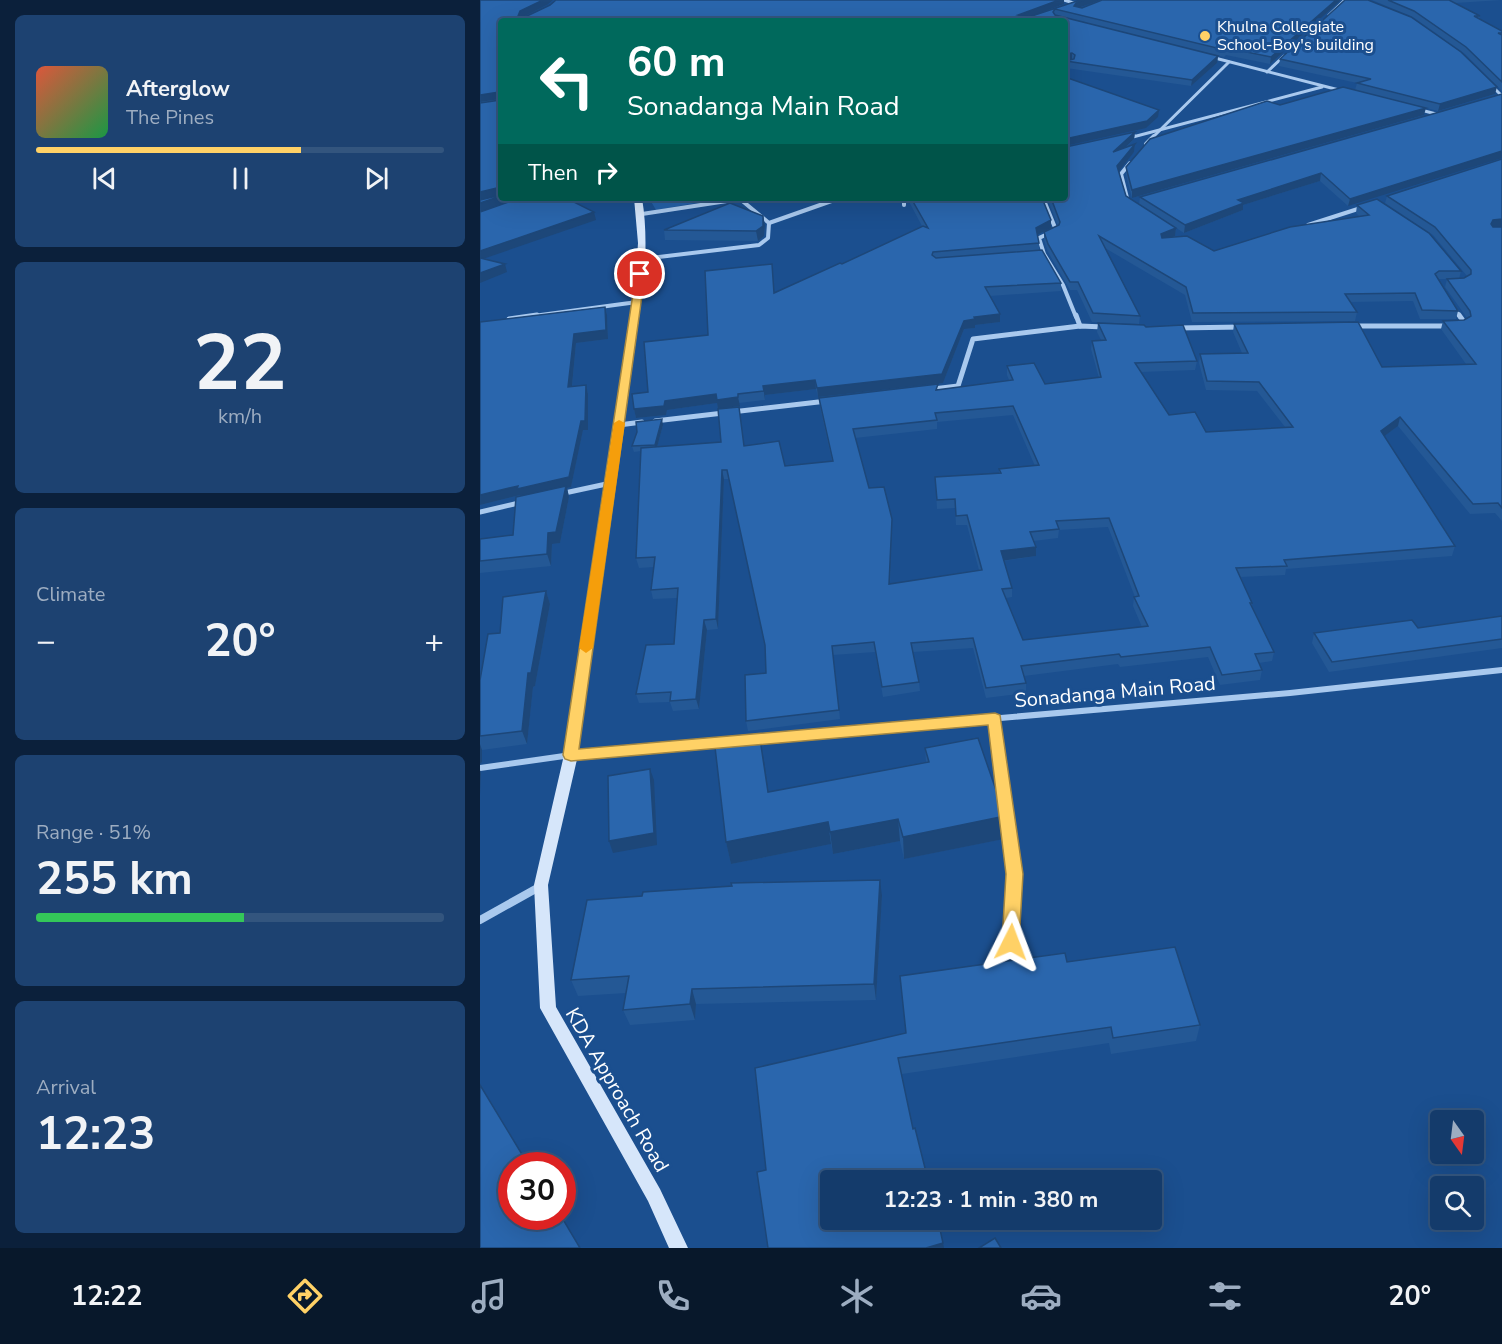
<!DOCTYPE html>
<html lang="en">
<head>
<meta charset="utf-8">
<style>
	:root { --surface:#143b6b; --page:#1d4271; --text:#f1f3f6; --muted:#9dadc1; --line:#33557e; --accent:#ffd166 }
	body { margin:0; font-family:"Nunito Sans",sans-serif; background:var(--page); color:var(--text); height:100vh; display:flex; flex-direction:column; font-size:22px; white-space:nowrap }
	* { box-sizing:border-box; margin:0 }
	p { font-size:20px; color:var(--muted) }
	.icon { flex:none; width:33px; height:33px; fill:none; stroke:currentColor; stroke-width:2; stroke-linecap:round; stroke-linejoin:round }
	.map { position:relative; flex:1; overflow:hidden }
	.details { display:flex; flex-direction:column; gap:15px; padding:15px; background:#0b203b; width:480px }
	.details>* { flex:none }
	.banner { position:absolute; left:18px; top:18px; width:570px; height:183px; border-radius:6px; box-shadow:0 6px 24px #0002,0 0 0 2px var(--line); background:#00695c; color:#fff; overflow:hidden }
	.needle { width:39px; rotate:166deg }
	.controls { position:absolute; left:950px; top:1110px; display:grid; gap:12px }
	.controls a { display:grid; place-items:center; width:54px; height:54px; border-radius:6px; background:var(--surface); box-shadow:0 6px 24px #0002,0 0 0 2px var(--line); font-size:30px }
	.speed { position:absolute; left:18px; top:1152px; display:flex; gap:12px; font-size:30px; font-weight:700; text-align:center }
	.speed>* { display:grid; place-content:center; width:78px; height:78px; border-radius:50%; background:var(--surface); box-shadow:0 6px 24px #0002,0 0 0 2px var(--line); line-height:1 }
	.speed .limit { border:9px solid #d22; background:#fff; color:#111 }
	.pin { position:absolute; display:grid; place-items:center; width:51px; height:51px; color:#fff; margin:-26px; border:3px solid #fff; border-radius:50%; box-shadow:0 2px 6px #0007 }
	.me { position:absolute; width:66px; margin:-33px; rotate:3deg; stroke-linejoin:round; filter:drop-shadow(0 0 4px #0008) }
	.turn { display:flex; align-items:center; gap:21px; height:126px; padding:0 30px; font-size:27px }
	.turn .icon { width:78px; height:78px; stroke-width:2.5 }
	.turn b { display:block; font-size:42px; line-height:51px }
	.then { display:flex; align-items:center; height:57px; padding:0 30px; background:#0003; gap:12px; font-size:22px }
	.big { font-size:45px; font-weight:700; line-height:1.1 }
	.details .tile { flex:1; display:flex; flex-direction:column; justify-content:center; gap:9px; min-width:0; padding:0 21px; border-radius:9px; background:var(--page) }
	.details .dial { align-items:center; gap:0 }
	.dial b { font-size:78px; line-height:1 }
	.song { display:flex; align-items:center; gap:18px }
	.cover { width:72px; height:72px; border-radius:9px; background:linear-gradient(135deg,hsl(10 70% 55%),hsl(140 70% 35%)) }
	.played { height:6px; border-radius:3px; background:linear-gradient(90deg,var(--accent) 65%,var(--line) 65%) }
	.keys { display:flex; justify-content:space-around; direction:ltr }
	.heat { display:flex; justify-content:space-between; align-items:center; font-size:33px; direction:ltr }
	.charge { height:9px; border-radius:4px; background:linear-gradient(90deg,#34c759 51%,var(--line) 0) }
	.trip { position:absolute; left:340px; top:1170px; width:342px; height:60px; border-radius:6px; background:var(--surface); box-shadow:0 6px 24px #0002,0 0 0 2px var(--line); font-weight:700; line-height:60px; text-align:center }
	.menu { display:flex; height:96px; justify-content:space-around; align-items:center; background:#08182b; color:var(--muted) }
	.menu .icon { width:42px; height:42px }
	.menu .selected { color:var(--accent) }
	.menu b { font-size:27px; color:var(--text) }
	main { display:flex; flex:1; min-height:0 }
	.map>svg:first-child { display:block }
	.green { fill:#2461a8 }
	.lines { fill:none; stroke-linecap:round; stroke-linejoin:round }
	.street-far4 { stroke:#a9c9ee; stroke-width:3 }
	.street-far3 { stroke:#a9c9ee; stroke-width:4 }
	.street-far2 { stroke:#a9c9ee; stroke-width:5 }
	.street-far1 { stroke:#a9c9ee; stroke-width:6 }
	.street { stroke:#a9c9ee; stroke-width:8 }
	.secondary { fill:#d6e6fa; fill-rule:evenodd }
	.wall { fill:#245895; fill-rule:evenodd }
	.shaded-wall { fill:#1d4779 }
	.building { fill:#2a66ad; stroke:#1d4779; stroke-width:1.5; fill-rule:evenodd }
	.route { fill:#ffd166; stroke:#a68842; stroke-width:1.5 }
	.slow { fill:#f59e0b }
	.poi-dot { fill:#ffd166; stroke:#1b4f8f; stroke-width:2 }
	.labels { text-anchor:middle; dominant-baseline:central; stroke-width:6; stroke-linejoin:round; paint-order:stroke }
	.far-poi-label { font-size:16px; fill:#fff; stroke:#1b4f8f; text-anchor:start }
	.street-label { font-size:20px; fill:#fff; stroke:#1b4f8f }
</style>
</head>
<body>
<main>
<section class="details">
<div class="tile">
<div class="song"><i class="cover"></i><div><b>Afterglow</b><p>The Pines</p></div></div>
<div class="played"></div>
<div class="keys"><svg class="icon" aria-label="previous" viewBox="0 0 24 24"><path d="M18 5L8 12l10 7zM5 5v14"/></svg><svg class="icon" aria-label="pause" viewBox="0 0 24 24"><path d="M8 5v14M16 5v14"/></svg><svg class="icon" aria-label="next" viewBox="0 0 24 24"><path d="M6 5l10 7-10 7zM19 5v14"/></svg></div>
</div>
<div class="tile dial"><b>22</b><p>km/h</p></div>
<div class="tile"><p>Climate</p>
<div class="heat"><a>−</a><b class="big">20°</b><a>+</a></div>
</div>
<div class="tile"><p>Range · 51%</p><b class="big">255 km</b><div class="charge"></div></div>
<div class="tile"><p>Arrival</p><b class="big">12:23</b></div>
</section>
<div class="map">
<svg width="1022" height="1248" viewBox="0 0 1022 1248">
	<rect width="100%" height="100%" fill="#1b4f8f"/>
	<polygon class="green" points="169,198 245,198 176,210"/>
	<g class="lines">
		<g class="street-far4">
			<polyline points="584,0 597,4"/>
			<polyline points="849,15 865,0"/>
			<polyline points="731,57 863,91"/>
			<polyline points="787,72 804,56"/>
			<polyline points="1011,85 1022,96"/>
			<polyline points="937,109 960,115"/>
			<polyline points="649,138 842,87"/>
			<polyline points="672,138 749,62"/>
		</g>
		<g class="street-far3">
			<polyline points="649,138 654,136"/>
			<polyline points="666,144 674,136"/>
			<polyline points="424,198 424,205"/>
			<polyline points="563,198 576,230 559,238 564,254 583,285 596,317"/>
			<polyline points="648,202 641,174 650,163"/>
			<polyline points="162,214 260,199 289,223 360,198"/>
			<polyline points="828,225 884,207"/>
			<polyline points="162,259 279,245 288,238 289,223"/>
			<polyline points="974,308 980,317"/>
			<polyline points="46,317 157,302"/>
		</g>
		<g class="street-far2">
			<polyline points="596,315 600,326"/>
			<polyline points="29,319 57,315"/>
			<polyline points="979,325 984,322 979,315"/>
			<polyline points="874,326 969,326"/>
			<polyline points="697,328 762,327"/>
			<polyline points="453,389 478,386 493,339 600,326 624,327"/>
			<polyline points="175,421 347,401"/>
			<polyline points="139,425 162,422"/>
			<polyline points="80,494 131,483"/>
			<polyline points="0,512 43,502"/>
		</g>
		<g class="street-far1">
			<polyline points="515,719 532,853"/>
			<polyline points="0,768 91,755 810,693 1022,670"/>
		</g>
		<g class="street">
			<polyline points="0,920 61,886"/>
			<polyline points="530,942 535,874 532,852"/>
		</g>
		<path class="secondary" d="M154 198H162C167 228 166 258 163 289L98 755 68 885 76 1007 180 1189 208 1248H189L168 1201 60 1008 54 885 84 755 155 289 158 243Z"/>
	</g>
	<g class="wall">
		<polygon points="0,0 67,5 42,17 43,18 70,5 76,0 584,0 584,4 555,15 600,0 621,0 600,7 602,8 861,0 790,64 746,55 744,57 575,15 738,56 737,63 711,86 586,68 586,61 592,59 585,61 585,21 21,21 21,195 0,212"/>
		<polygon points="892,0 1022,0 975,3 1000,16 999,19 1022,31 1022,91 984,53 933,17"/>
		<polygon points="800,59 1015,94 958,111 875,90 877,83 799,66"/>
		<polygon points="800,105 944,115 652,198 646,175 646,167"/>
		<polygon points="963,111 868,206 840,181 763,205 763,210 704,233 659,204 660,197"/>
		<path d="M655 132 654 139 645 148 655 144 654 152 639 171 646 196 696 228 695 236 734 251 880 217 876 213 877 205 981 271 979 279 984 278 987 276 953 235 905 203 907 196 1022 159V521L1015 513 990 514 918 426 904 436 975 546 972 556 806 569 805 575 761 577 772 603V606L794 652 792 661 779 663 782 670 780 680 740 685 728 657 640 667 638 664 544 676 546 683V693L506 698 493 648 433 652 439 682 440 691 403 697 395 652 353 655 360 719 268 731 266 721 286 673 285 647 249 479H244L238 629 227 630 219 709 193 711 190 702 159 703 156 694 194 644 197 598 173 599 171 590 174 567 159 568 156 558 161 451 154 452 152 446 183 425 177 447 265 446 305 466 352 461 340 407 339 398 458 390 529 380 527 375V366L565 384 619 378 611 349 612 341 621 340 617 332 618 323 666 327 717 361 715 370 661 372 689 415 726 432 805 427 777 391 726 390 719 363 720 354 762 353 753 332 754 324 902 367 986 364 961 329 963 321 984 320 987 318 965 287 967 279H958L978 311 976 319H940L933 301 871 302 877 312 875 321 712 322 705 295 625 248 660 316 659 324 612 322 597 290H590L568 252 564 240V232L578 226 567 198H585L586 147ZM533 415 555 466 519 469V473L455 477 457 509 475 508 476 525H487L499 570 410 584 412 529 389 488 375 438 457 429V422ZM628 527 655 597H654L653 606 662 627 543 640 526 598 532 597V588L524 561 556 556V547L554 541 578 538 579 530Z"/>
		<polygon points="427,198 562,198 571,228 557,235 559,243 559,250 581,283 581,291 510,296 520,314 520,322 495,325 495,328 484,329 463,383 338,397 336,389 285,395 285,400 259,403 260,406 238,409 237,403 187,410 186,415 156,418 154,409 168,392 228,335 294,293 362,264 442,226"/>
		<polygon points="283,216 285,225 284,236 278,241 185,240 184,230"/>
		<polygon points="125,307 127,315 128,339 96,343 92,387 106,385 108,394 108,430 103,430 91,487 87,488 89,497 80,543 72,544 71,566 0,573 0,539 33,535 40,496 40,495 0,505 0,322"/>
		<polygon points="66,591 70,604 55,686 53,687 47,744 2,750 2,762 0,764 0,680 20,633"/>
		<polygon points="1022,616 1022,648 849,672 832,643 834,633 938,628"/>
		<polygon points="280,739 289,792 446,762 445,748 524,839 424,859 420,841 353,854 351,844 251,864 246,842"/>
		<polygon points="402,896 396,1000 216,1004 215,1020 150,1025 143,1010 146,993 98,996 91,980"/>
		<polygon points="587,962 720,1025 716,1041 631,1054 629,1043 422,1074 286,1170 426,1033"/>
	</g>
	<g class="shaded-wall">
		<polygon points="63,0 73,0 67,5 41,18 38,16 40,11"/>
		<polygon points="579,0 584,0 584,4 539,21 538,15"/>
		<polygon points="604,0 621,0 595,9 594,6 596,3"/>
		<polygon points="856,0 861,0 790,64 791,57"/>
		<polygon points="592,53 592,59 585,61 585,54"/>
		<polygon points="738,56 737,63 711,86 712,80"/>
		<polygon points="1017,87 1015,94 958,111 960,104"/>
		<polygon points="19,92 20,99 0,102 0,95"/>
		<polygon points="946,108 944,115 652,198 652,190"/>
		<polygon points="679,110 678,117 666,128 585,146 585,139"/>
		<polygon points="655,132 654,139 633,159 633,152"/>
		<polygon points="655,144 654,152 637,174 637,166"/>
		<polygon points="1022,151 1022,158 868,206 870,199"/>
		<polygon points="841,173 840,181 763,205 763,210 704,233 705,225 758,200"/>
		<polygon points="20,186 21,195 0,201 0,192"/>
		<polygon points="21,196 21,198 39,198 0,212 0,203"/>
		<polygon points="114,212 116,220 0,260 0,251"/>
		<polygon points="283,216 285,225 284,236 278,241 276,231"/>
		<polygon points="1022,219 1022,227 1011,228 1011,224 1013,220"/>
		<polygon points="571,220 571,228 555,236 556,228"/>
		<polygon points="696,228 695,236 680,242 681,234"/>
		<polygon points="25,264 27,272 0,283 0,273"/>
		<polygon points="125,307 127,315 128,339 96,343 91,396 88,387 94,334"/>
		<polygon points="520,314 520,322 495,325 495,328 484,329 463,383 338,397 337,388 484,321 494,317"/>
		<polygon points="335,380 336,389 285,395 285,400 283,386"/>
		<polygon points="106,385 108,394 108,430 103,430 91,487 87,488 89,497 80,543 72,544 71,566 67,554 40,495 0,505 0,495 101,421"/>
		<polygon points="236,394 258,397 260,406 238,409 237,403 187,410 186,415 156,418 154,409 185,401"/>
		<polygon points="920,417 918,426 899,440 901,431"/>
		<polygon points="182,419 183,425 176,451 175,445"/>
		<polygon points="242,470 244,479 238,629 236,619"/>
		<polygon points="412,519 412,529 409,594 409,584"/>
		<polygon points="556,547 556,556 521,561 521,551"/>
		<polygon points="66,591 70,604 55,686 53,687 47,744 42,731 48,673"/>
		<polygon points="224,620 227,630 219,709 216,699"/>
		<polygon points="280,739 284,761 292,814 288,792"/>
		<polygon points="0,744 2,750 2,762 0,764"/>
		<polygon points="170,769 174,780 177,845 133,853 129,841"/>
		<polygon points="0,770 1,773 0,795"/>
		<polygon points="525,816 524,839 424,859 423,837"/>
		<polygon points="418,819 420,841 353,854 350,832"/>
		<polygon points="348,822 351,844 251,864 246,842"/>
		<polygon points="400,880 402,896 396,1000 394,984"/>
		<polygon points="212,989 216,1004 215,1020 210,1004"/>
		<polygon points="463,1243 464,1248 446,1248"/>
	</g>
	<g class="building">
		<polygon points="0,0 63,0 40,11 38,16 43,18 70,5 76,0 579,0 538,15 549,17 600,0 604,0 596,3 594,6 602,8 622,0 856,0 791,57 747,48 745,50 575,9 573,12 575,15 738,56 712,80 586,61 594,59 595,55 592,53 585,54 585,21 21,21 21,94 19,92 0,95"/>
		<polygon points="865,0 888,0 931,17 981,52 1017,87 960,104 877,83 891,79 800,59"/>
		<polygon points="908,0 969,0 1000,16 994,16 1022,31 1022,33 1018,33 1022,35 1022,82 986,47 934,11"/>
		<polygon points="585,77 679,110 667,121 585,139"/>
		<polygon points="863,87 946,108 652,190 646,167 670,139 787,101 800,105"/>
		<polygon points="1022,94 1022,151 870,199 841,173 758,200 764,203 705,225 660,197 963,111"/>
		<polygon points="21,98 21,187 0,192 0,103 20,100"/>
		<polygon points="655,132 633,152 655,144 637,166 646,196 696,228 681,234 682,238 707,236 734,251 810,227 889,215 877,205 897,199 949,233 981,271 959,271 955,274 978,311 942,310 935,293 865,294 877,312 713,313 706,287 619,236 660,316 613,313 598,282 590,282 568,244 564,232 579,225 580,222 571,198 585,198 585,146 586,147"/>
		<path d="M1022 159V219L1013 220 1011 224 1013 227H1022V508L1018 503 993 504 920 417 901 431 975 546 804 560 807 566 756 568 772 603H770L794 652 775 654 782 670 742 675 730 647 641 657 639 654 541 666 546 683 506 688 493 638 431 643 439 682 402 687 394 642 352 646 359 710 266 721 265 675 286 673 285 645 247 470H242L236 619 224 620 216 699 190 701 191 692 156 694 166 645 194 644 198 588 171 590 175 557 156 558 161 448 241 442 238 409 259 407 264 446 299 441 305 466 353 461 339 398 458 384 456 390 533 380 527 366 554 363 565 384 621 377 612 341 626 340 618 323 664 325 666 327 703 325 717 361 655 363 689 415 715 412 726 432 813 427 779 382 727 381 720 354 768 353 754 324 878 322 902 367 996 364 963 321 984 320 991 316 990 311 967 279 984 278 991 274V270L955 227 907 196ZM533 406 559 465 519 469 521 473 455 477 457 500 475 499 476 516 487 515 502 570 409 584 412 519 404 487 389 488 373 429 457 420 455 413ZM629 518 659 596 654 597 668 626 543 640 522 589 532 588 521 551 556 547 550 532 579 529 576 521Z"/>
		<polygon points="21,195 21,196 0,203 0,200"/>
		<polygon points="40,198 86,198 114,212 0,251 0,212"/>
		<polygon points="431,198 562,198 571,220 556,228 559,243 453,252 452,255 456,258 562,250 581,283 505,287 520,314 494,317 495,319 484,321 462,374 337,388 335,380 283,386 284,391 258,394 258,397 237,400 236,394 185,401 184,406 154,409 152,394 168,392 164,342 228,335 225,271 292,264 294,293 360,263 362,264 443,226 448,228"/>
		<polygon points="250,203 283,216 283,226 276,231 184,230"/>
		<polygon points="0,258 25,264 0,273"/>
		<polygon points="125,307 126,330 94,334 88,387 106,385 105,421 101,421 89,477 37,489 38,486 0,495 0,322"/>
		<polygon points="182,419 175,445 152,446 157,432 156,422"/>
		<polygon points="86,486 76,532 68,533 67,554 0,561 0,539 33,535 36,497"/>
		<polygon points="66,591 51,673 48,673 42,731 0,736 0,680 8,634 20,633 23,597"/>
		<polygon points="1022,616 1022,639 852,662 834,633 932,620 938,628"/>
		<polygon points="498,738 525,816 423,837 418,819 350,832 348,822 246,842 235,747 280,739 288,792 449,762 445,748"/>
		<polygon points="170,769 174,833 129,841 128,776"/>
		<polygon points="400,880 394,984 212,989 210,1004 143,1010 149,976 91,980 107,900 162,896 163,892 252,886 251,883"/>
		<polygon points="695,947 720,1025 633,1038 631,1027 418,1058 433,1129 435,1128 448,1180 351,1180 351,1220 458,1220 463,1243 446,1248 288,1248 277,1172 286,1170 275,1068 426,1033 420,976 585,953 587,962"/>
		<polygon points="0,1085 49,1166 32,1166 32,1216 81,1216 100,1248 0,1248"/>
		<polygon points="515,1238 521,1248 499,1248"/>
	</g>
	<polygon class="route" points="160,271 165,274 99,749 515,713 520,715 543,874 539,942 537,947 531,949 524,947 522,942 526,874 508,725 91,761 85,759 83,755 156,274"/>
	<polygon class="slow" points="139,420 145,423 113,648 106,653 99,648 134,423"/>
	<circle class="poi-dot" cx="725" cy="36" r="6"/>
	<g class="labels">
		<g class="far-poi-label">
			<text x="737" y="27">Khulna Collegiate<tspan x="737" dy="18">School-Boy's building</tspan></text>
		</g>
		<g class="street-label">
			<text transform="translate(635 692) rotate(-5)">Sonadanga Main Road</text>
			<text transform="translate(137 1090) rotate(60)">KDA Approach Road</text>
		</g>
	</g>
</svg>
<div class="controls">
<a><svg class="needle" viewBox="-14 -14 28 28"><path d="M0-13l5 13h-10z" fill="#e53935"/><path d="M0 13l5-13h-10z" fill="#9dadc1"/></svg></a>
<a><svg class="icon" aria-label="search" viewBox="0 0 24 24"><circle cx="10" cy="10" r="6"/><path d="M15 15l6 6"/></svg></a>
</div>
<div class="speed"><div class="limit">30</div></div>
<div class="pin" style="left:160px;top:274px;background:#d93025"><svg class="icon" aria-label="arrive" viewBox="0 0 24 24"><path d="M6 21V4h12l-3 4 3 4H6"/></svg></div>
<svg class="me" style="left:531px;top:942px" viewBox="-20 -20 40 40"><path d="M0-17L14 15 0 8-14 15z" fill="#ffd166" stroke="#fff" stroke-width="4"/></svg>
<div class="trip">12:23 · 1 min · 380 m</div>
<div class="banner">
<div class="turn"><svg class="icon" aria-label="left" viewBox="0 0 24 24"><path d="M17 20v-9H6M10 6l-5 5 5 5"/></svg><div><b>60 m</b>Sonadanga Main Road</div></div>
<div class="then">Then<svg class="icon" aria-label="right" viewBox="0 0 24 24"><path d="M7 20v-9h11M14 6l5 5-5 5"/></svg></div>
</div>
</div>
</main>
<nav class="menu">
<b>12:22</b>
<svg class="icon selected" aria-label="directions" viewBox="0 0 24 24"><path d="M12 3l9 9-9 9-9-9zM9 14v-3h6M13 9l2 2-2 2"/></svg>
<svg class="icon" aria-label="music" viewBox="0 0 24 24"><path d="M9 18V5l10-2v13"/><circle cx="6" cy="18" r="3"/><circle cx="16" cy="16" r="3"/></svg>
<svg class="icon" aria-label="phone" viewBox="0 0 24 24"><path d="M5 4h4l2 5-3 2q2 4 5 5l2-3 5 2v4C11 20 4 13 5 4z"/></svg>
<svg class="icon" aria-label="climate" viewBox="0 0 24 24"><path d="M12 3v18M4 7l16 10M4 17L20 7"/></svg>
<svg class="icon" aria-label="car" viewBox="0 0 24 24"><path d="M5 17H2v-5l4-1 3-4h7l3 4 3 1v5h-3M9 17h6M6 11h13"/><circle cx="7" cy="17" r="2"/><circle cx="17" cy="17" r="2"/></svg>
<svg class="icon" aria-label="filters" viewBox="0 0 24 24"><path d="M4 7h16M4 17h16"/><circle cx="9" cy="7" r="2"/><circle cx="15" cy="17" r="2"/></svg>
<b>20°</b>
</nav>
</body>
</html>
